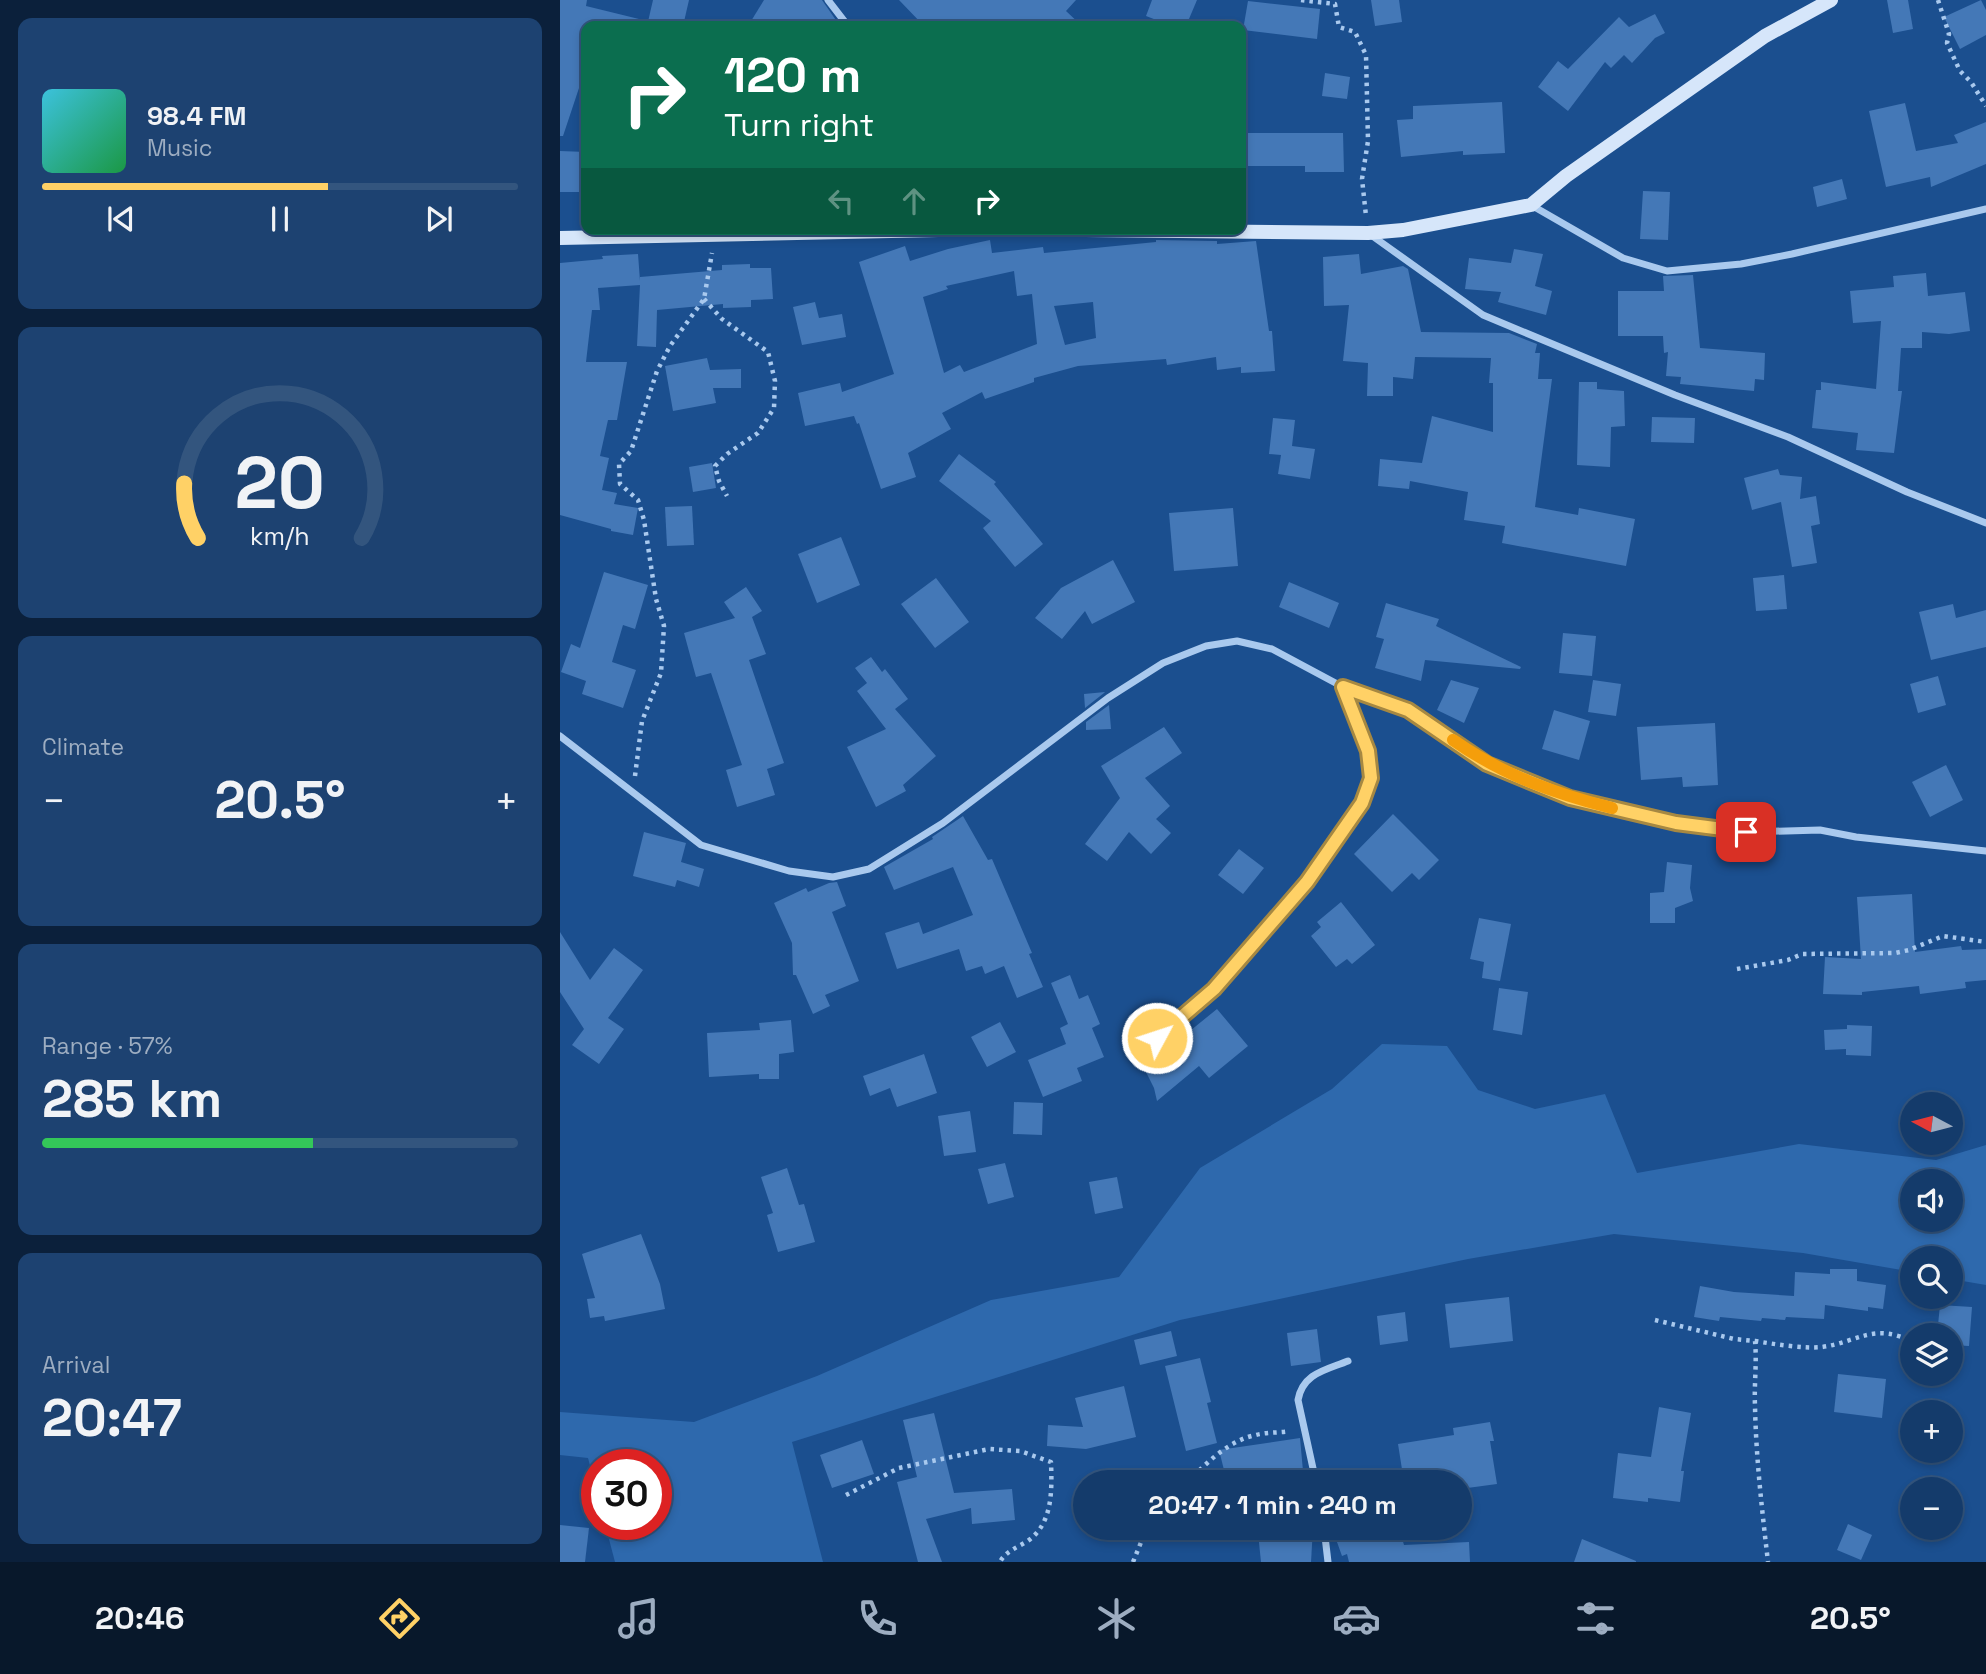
<!DOCTYPE html>
<html lang="en">
<head>
<meta charset="utf-8">
<style>
	:root { --surface:#143b6b; --page:#1d4271; --text:#f1f3f6; --muted:#9dadc1; --line:#33557e; --accent:#ffd166 }
	body { margin:0; font-family:"Space Grotesk",sans-serif; background:var(--page); color:var(--text); height:100vh; display:flex; flex-direction:column; font-size:26px; white-space:nowrap }
	* { box-sizing:border-box; margin:0 }
	p { font-size:23px; color:var(--muted) }
	.icon { flex:none; width:38px; height:38px; fill:none; stroke:currentColor; stroke-width:2; stroke-linecap:round; stroke-linejoin:round }
	.map { position:relative; flex:1; overflow:hidden }
	.side { display:flex; flex-direction:column; gap:18px; padding:18px; background:#0b203b; width:560px }
	.side>* { flex:none }
	.banner { position:absolute; left:21px; top:21px; width:665px; height:214px; border-radius:14px; box-shadow:0 4px 10px #0003,0 0 0 2px var(--line); background:#0b6e4f; color:#fff; overflow:hidden }
	.needle { width:46px; rotate:277deg }
	.buttons { position:absolute; left:1340px; top:1092px; display:grid; gap:14px }
	.buttons a { display:grid; place-items:center; width:63px; height:63px; border-radius:50%; background:var(--surface); box-shadow:0 4px 10px #0003,0 0 0 2px var(--line); font-size:35px }
	.speed { position:absolute; left:21px; top:1449px; display:flex; gap:14px; font-size:35px; font-weight:700; text-align:center }
	.speed>* { display:grid; place-content:center; width:91px; height:91px; border-radius:50%; background:var(--surface); box-shadow:0 4px 10px #0003,0 0 0 2px var(--line); line-height:1 }
	.speed .limit { border:10px solid #d22; background:#fff; color:#111 }
	.pin { position:absolute; display:grid; place-items:center; width:60px; height:60px; color:#fff; margin:-30px; border-radius:14px; box-shadow:0 4px 10px #0006 }
	.me { position:absolute; width:77px; margin:-38px; rotate:50deg; stroke-linejoin:round; filter:drop-shadow(0 0 5px #0008) }
	.turn { display:flex; align-items:center; gap:24px; height:147px; padding:0 28px; font-size:32px }
	.turn .icon { width:91px; height:91px; stroke-width:2.5 }
	.turn b { display:block; font-size:49px; line-height:60px }
	.lanes { display:flex; align-items:center; height:66px; padding:0 28px; background:#0003; justify-content:center; gap:35px; direction:ltr }
	.lanes .off { opacity:.35 }
	.big { font-size:52px; font-weight:600; line-height:1.1 }
	.side .card { flex:1; display:flex; flex-direction:column; justify-content:center; gap:10px; min-width:0; padding:0 24px; border-radius:14px; background:var(--page) }
	.side .dial { align-items:center; gap:0 }
	.dial svg { height:182px; overflow:visible; fill:none; stroke:var(--line); stroke-width:7; stroke-linecap:round; text-anchor:middle }
	.dial text { fill:var(--text); stroke:none }
	.song { display:flex; align-items:center; gap:21px }
	.cover { width:84px; height:84px; border-radius:10px; background:linear-gradient(135deg,hsl(190 70% 55%),hsl(140 70% 35%)) }
	.played { height:7px; border-radius:4px; background:linear-gradient(90deg,var(--accent) 60%,var(--line) 60%) }
	.keys { display:flex; justify-content:space-around; direction:ltr }
	.heat { display:flex; justify-content:space-between; align-items:center; font-size:38px; direction:ltr }
	.charge { height:10px; border-radius:5px; background:linear-gradient(90deg,#34c759 57%,var(--line) 0) }
	.trip { position:absolute; left:513px; top:1470px; width:399px; height:70px; border-radius:35px; background:var(--surface); box-shadow:0 4px 10px #0003,0 0 0 2px var(--line); font-weight:600; line-height:70px; text-align:center }
	.menu { display:flex; height:112px; justify-content:space-around; align-items:center; background:#08182b; color:var(--muted) }
	.menu .icon { width:49px; height:49px }
	.menu .current { color:var(--accent) }
	.menu b { font-size:32px; color:var(--text) }
	main { display:flex; flex:1; min-height:0 }
	.map>svg:first-child { display:block }
	.green { fill:#2e69ad; fill-rule:evenodd }
	.building { fill:#4478b7; fill-rule:evenodd }
	.lines { fill:none; stroke-linecap:round; stroke-linejoin:round }
	.path { stroke:#a9c9ee; stroke-width:4.5; stroke-dasharray:3.5 5; stroke-linecap:butt }
	.street { stroke:#a9c9ee; stroke-width:7 }
	.secondary { stroke:#d6e6fa; stroke-width:14 }
	.route-casing { stroke:#a68842; stroke-width:18 }
	.route { stroke:#ffd166; stroke-width:12 }
	.slow { stroke:#f59e0b; stroke-width:12 }
</style>
</head>
<body>
<main>
<section class="side">
<div class="card">
<div class="song"><i class="cover"></i><div><b>98.4 FM</b><p>Music</p></div></div>
<div class="played"></div>
<div class="keys"><svg class="icon" aria-label="previous" viewBox="0 0 24 24"><path d="M18 5L8 12l10 7zM5 5v14"/></svg><svg class="icon" aria-label="pause" viewBox="0 0 24 24"><path d="M8 5v14M16 5v14"/></svg><svg class="icon" aria-label="next" viewBox="0 0 24 24"><path d="M6 5l10 7-10 7zM19 5v14"/></svg></div>
</div>
<div class="card dial"><svg viewBox="0 0 100 80">
<path d="M14 69A42 42 0 1 1 86 69"/>
<path d="M14 69A42 42 0 0 1 8 45" stroke="#ffd166"/>
<text x="50" y="56" font-size="32" font-weight="700">20</text>
<text x="50" y="72" font-size="11">km/h</text>
</svg></div>
<div class="card"><p>Climate</p>
<div class="heat"><a>−</a><b class="big">20.5°</b><a>+</a></div>
</div>
<div class="card"><p>Range · 57%</p><b class="big">285 km</b><div class="charge"></div></div>
<div class="card"><p>Arrival</p><b class="big">20:47</b></div>
</section>
<div class="map">
<svg width="1426" height="1562" viewBox="0 0 1426 1562">
	<rect width="100%" height="100%" fill="#1b4f8f"/>
	<path class="green" d="M822 1044 887 1046 918 1090 975 1109 1045 1094 1077 1173 1239 1144 1376 1160 1426 1145V1285L1391 1279V1258H1353V1272L1243 1253 1054 1234 908 1259 620 1320 232 1442 263 1562H55L45 1524H96V1465H37V1492L28 1458 0 1455V1412L134 1422 257 1376 431 1300 559 1277 640 1168 772 1089ZM1391 1181V1220H1353V1181Z"/>
	<g class="building">
		<polygon points="0,0 27,0 26,6 79,19 78,26 26,26 26,87 20,85 3,136 0,136"/>
		<polygon points="93,0 129,0 123,26 87,26"/>
		<polygon points="204,0 262,0 280,26 188,26"/>
		<polygon points="339,0 516,0 506,11 522,26 364,26"/>
		<polygon points="592,0 637,0 626,26 612,26 586,16"/>
		<polygon points="811,0 839,0 842,22 815,26"/>
		<polygon points="1327,0 1348,0 1353,29 1333,33"/>
		<polygon points="1421,0 1426,10 1426,35 1400,49 1384,17"/>
		<polygon points="688,1 760,9 757,39 683,30"/>
		<polygon points="1095,14 1105,33 1095,38 1072,63 1064,55 1051,68 1045,62 1008,111 978,87 998,61 1008,69 1059,17 1069,27"/>
		<polygon points="765,73 790,77 787,99 762,96"/>
		<polygon points="942,102 945,153 903,155 903,151 841,157 837,120 853,119 853,106"/>
		<polygon points="1345,103 1356,151 1398,143 1394,135 1426,122 1426,164 1371,187 1370,177 1326,187 1309,111"/>
		<polygon points="681,133 783,133 784,172 745,172 745,166 681,166"/>
		<polygon points="0,151 26,152 26,192 0,192"/>
		<polygon points="1282,179 1287,199 1257,207 1253,187"/>
		<polygon points="1083,191 1110,192 1108,240 1080,239"/>
		<path d="M430 240 432 253 483 247 484 253 596 242V240L657 241V244L696 241 709 331H712L715 371 681 373V367L657 370 656 357 607 365 606 359 518 366 474 378V382L425 399 422 392 382 413 391 429 348 453 356 477 321 489 299 423 297 424 294 416 245 426 238 393 280 383 282 392 334 374 299 262 345 246 350 261 388 249ZM454 271 457 296 472 294 477 344 404 372 400 365 384 373 363 297 388 289 386 286ZM533 302 536 338 505 345 494 306Z"/>
		<polygon points="954,249 983,254 975,286 992,291 986,315 938,302 941,292 905,289 909,258 951,263"/>
		<polygon points="78,254 80,281 80,277 162,270 162,265 190,264 190,268 211,268 213,299 191,300 191,307 163,308 163,304 97,310 96,347 77,346 80,285 38,288 40,310 32,310 26,362 67,362 57,420 48,420 40,456 49,458 42,490 57,493 54,504 78,508 73,535 51,531 51,529 0,515 0,263 43,259 42,256"/>
		<polygon points="799,254 801,274 843,266 848,269 861,332 949,333 977,344 975,353 980,353 978,379 992,379 975,507 1018,515 1019,508 1075,519 1066,566 942,543 945,526 904,520 908,492 850,481 849,489 818,486 820,459 862,463 872,416 933,432 933,383 929,383 931,358 855,357 853,379 833,377 833,396 807,396 808,363 783,361 789,305 764,306 763,257"/>
		<polygon points="1366,273 1368,296 1405,292 1410,331 1389,334 1362,332 1362,348 1341,348 1338,391 1342,391 1334,453 1296,450 1298,433 1252,428 1256,390 1261,390 1261,382 1316,389 1321,321 1293,323 1290,291 1334,287 1333,276"/>
		<polygon points="1133,275 1140,348 1205,353 1204,380 1195,379 1194,391 1120,384 1121,377 1106,376 1108,352 1104,353 1103,336 1058,336 1058,291 1104,291 1103,276"/>
		<polygon points="255,302 259,318 282,314 286,337 242,345 233,307"/>
		<polygon points="147,358 150,370 181,369 181,388 153,388 156,403 113,411 105,366"/>
		<polygon points="1019,382 1037,382 1037,389 1064,391 1065,426 1051,427 1050,467 1017,465"/>
		<polygon points="1092,417 1135,418 1134,443 1091,442"/>
		<polygon points="713,418 735,420 732,446 755,449 750,479 718,474 721,455 709,454"/>
		<polygon points="399,454 436,482 434,484 483,544 455,567 423,528 431,521 379,481"/>
		<polygon points="152,463 156,488 133,492 129,467"/>
		<polygon points="1218,469 1220,475 1242,477 1240,499 1256,496 1260,524 1251,526 1257,563 1232,567 1221,502 1192,510 1184,478"/>
		<polygon points="132,506 134,545 107,546 105,507"/>
		<polygon points="673,508 678,566 614,571 609,513"/>
		<polygon points="281,537 300,585 257,603 238,554"/>
		<polygon points="553,560 575,602 532,624 525,611 502,639 475,618 501,588"/>
		<polygon points="44,572 88,585 75,629 63,625 52,662 76,670 63,708 22,694 26,681 1,672 11,644 20,648"/>
		<polygon points="1224,575 1227,609 1196,611 1193,578"/>
		<polygon points="376,578 409,622 375,648 341,604"/>
		<polygon points="729,582 779,603 769,628 719,607"/>
		<polygon points="186,587 202,611 192,617 206,654 189,660 224,763 207,769 215,795 177,807 166,770 182,765 151,673 136,677 124,633 175,618 164,602"/>
		<polygon points="826,603 879,619 876,626 961,667 960,669 865,660 861,681 815,668 824,639 816,637"/>
		<polygon points="1393,604 1396,618 1426,610 1426,647 1371,660 1359,612"/>
		<polygon points="1003,633 1036,636 1032,676 999,673"/>
		<polygon points="311,657 322,672 325,669 348,699 335,709 376,756 343,785 346,791 316,807 287,747 326,729 297,691 307,683 295,668"/>
		<polygon points="1378,676 1386,705 1358,713 1350,684"/>
		<polygon points="891,680 919,688 904,723 877,710"/>
		<polygon points="1033,680 1061,684 1056,716 1028,712"/>
		<polygon points="545,692 544,693 525,708 524,694"/>
		<polygon points="549,705 551,729 526,730 526,722"/>
		<polygon points="994,710 1030,721 1019,760 982,749"/>
		<polygon points="1155,723 1158,785 1123,787 1122,777 1081,780 1077,727"/>
		<polygon points="604,727 622,753 585,778 610,806 596,819 611,833 591,854 569,832 547,861 525,844 560,798 541,766"/>
		<polygon points="1386,765 1403,800 1370,817 1352,782"/>
		<polygon points="833,814 879,860 859,880 852,873 832,892 794,854"/>
		<polygon points="403,816 428,860 432,859 472,953 469,954 483,987 457,998 444,966 425,974 422,966 406,971 399,949 337,969 325,933 359,922 363,934 413,915 393,867 334,890 324,867 373,839 372,837"/>
		<polygon points="84,832 126,843 121,862 144,869 139,887 117,880 115,887 73,876"/>
		<polygon points="679,849 704,868 683,894 658,875"/>
		<polygon points="1107,862 1132,865 1130,888 1133,901 1115,908 1115,923 1090,923 1090,893 1104,892"/>
		<polygon points="277,882 286,906 272,912 299,981 265,995 270,1006 253,1014 236,975 233,975 232,943 214,903 246,888 248,892 269,883"/>
		<polygon points="1352,894 1355,952 1401,946 1402,950 1426,949 1426,980 1405,982 1406,988 1360,994 1359,986 1302,992 1302,995 1263,994 1265,957 1301,959 1297,897"/>
		<polygon points="781,902 815,945 792,964 787,959 776,967 751,936 761,927 757,922"/>
		<polygon points="919,918 951,924 940,981 922,978 924,962 910,959"/>
		<polygon points="0,932 30,980 54,948 83,970 48,1018 64,1029 39,1064 12,1045 24,1029 0,992"/>
		<polygon points="510,975 519,999 528,995 540,1024 532,1028 544,1057 517,1068 522,1081 483,1097 468,1060 506,1044 500,1028 508,1024 491,983"/>
		<polygon points="939,988 968,992 962,1035 933,1030"/>
		<polygon points="657,1009 688,1046 649,1078 639,1066 597,1101 594,1088 579,1058 602,1047 604,1052"/>
		<polygon points="231,1020 234,1052 219,1054 219,1079 199,1079 199,1074 149,1077 147,1033 200,1030 199,1023"/>
		<polygon points="440,1022 456,1052 427,1067 411,1037"/>
		<polygon points="1287,1025 1312,1026 1311,1056 1286,1055 1286,1049 1265,1050 1264,1030 1287,1029"/>
		<polygon points="364,1054 377,1093 337,1107 330,1088 310,1096 303,1076"/>
		<polygon points="454,1102 483,1103 482,1135 453,1134"/>
		<polygon points="410,1111 416,1152 384,1156 378,1116"/>
		<polygon points="445,1163 454,1197 428,1204 418,1169"/>
		<polygon points="227,1168 239,1205 244,1204 255,1242 218,1252 207,1215 213,1213 201,1177"/>
		<polygon points="557,1177 563,1208 535,1214 529,1182"/>
		<polygon points="81,1234 100,1284 105,1309 45,1321 44,1316 30,1318 27,1299 35,1298 22,1254"/>
		<polygon points="1270,1269 1297,1269 1297,1281 1326,1285 1323,1309 1308,1307 1308,1311 1265,1305 1264,1319 1226,1317 1225,1320 1202,1318 1201,1321 1160,1317 1159,1321 1134,1317 1140,1286 1174,1292 1234,1296 1235,1272 1270,1274"/>
		<polygon points="949,1297 953,1341 890,1348 885,1304"/>
		<polygon points="1380,1305 1412,1307 1409,1346 1391,1345 1391,1335 1377,1335"/>
		<polygon points="845,1312 848,1341 820,1345 817,1316"/>
		<polygon points="757,1329 761,1362 731,1366 727,1333"/>
		<polygon points="611,1331 617,1356 580,1365 574,1340"/>
		<polygon points="640,1358 651,1402 647,1403 657,1443 626,1451 605,1366"/>
		<polygon points="1278,1374 1326,1379 1322,1418 1274,1412"/>
		<polygon points="564,1386 576,1437 526,1449 487,1446 488,1425 523,1427 515,1398"/>
		<polygon points="1099,1407 1131,1413 1121,1471 1124,1471 1120,1502 1088,1498 1088,1502 1053,1498 1058,1453 1091,1457"/>
		<polygon points="374,1413 394,1493 452,1489 455,1520 412,1524 411,1508 366,1519 382,1562 358,1562 337,1482 357,1477 343,1420"/>
		<polygon points="930,1422 934,1441 930,1441 937,1484 900,1489 900,1482 844,1482 838,1444 894,1435 893,1428"/>
		<polygon points="740,1438 744,1482 667,1482 659,1450"/>
		<polygon points="302,1440 314,1474 272,1488 260,1455"/>
		<polygon points="1288,1524 1312,1535 1301,1560 1277,1550"/>
		<polygon points="0,1525 29,1528 25,1562 0,1562"/>
		<polygon points="737,1528 753,1528 751,1562 701,1562 698,1533"/>
		<polygon points="772,1528 839,1528 844,1545 909,1542 910,1562 789,1562 787,1554 782,1556"/>
		<polygon points="1022,1539 1076,1561 1076,1562 1014,1562"/>
	</g>
	<g class="lines">
		<g class="path">
			<polyline points="741,0 775,4 779,27 795,32 806,55 808,141 802,179 806,216"/>
			<polyline points="1378,0 1389,34 1387,43 1400,71 1411,82 1426,106"/>
			<polyline points="144,299 162,319 208,352 215,381 214,408 198,433 167,454 155,466 159,481 167,496"/>
			<polyline points="75,776 82,721 101,673 104,626 96,599 84,520 78,500 60,484 59,464 71,451 97,371 110,346 144,299 152,253"/>
			<polyline points="1177,969 1228,960 1242,954 1335,953 1349,950 1383,936 1426,942"/>
			<path d="M1095 1320 1174 1339 1195 1341C1197 1363 1194 1384 1195 1406 1196 1458 1202 1510 1208 1562"/>
			<path d="M1195 1341C1213 1344 1245 1349 1262 1347 1298 1342 1314 1322 1353 1342"/>
			<path d="M627 1482C647 1463 669 1440 696 1435 707 1432 719 1433 730 1431"/>
			<path d="M286 1495 339 1468 429 1449 460 1451 491 1462C492 1491 493 1525 466 1542 456 1548 445 1552 440 1562"/>
			<polyline points="573,1562 584,1535 591,1528"/>
		</g>
		<g class="street">
			<polyline points="268,0 288,26"/>
			<polyline points="971,205 1063,258 1107,271 1181,264 1232,254 1426,209"/>
			<polyline points="811,235 923,315 1115,395 1228,437 1347,492 1426,523"/>
			<polyline points="0,736 141,845 229,871 273,877 309,869 383,823 548,698 603,663 646,646 677,641 712,649 783,687 848,710 927,764 1010,798 1116,823 1154,829 1186,832 1260,830 1296,837 1426,851"/>
			<polyline points="597,1038 654,989 747,882 802,803 811,778 808,751 783,687"/>
			<path d="M756 1482 738 1400C743 1373 766 1370 788 1361"/>
			<polyline points="764,1528 768,1562"/>
		</g>
		<polyline class="secondary" points="0,238 425,229 808,233 843,230 971,205 1006,176 1205,36 1271,0"/>
	</g>
	<g class="lines">
		<defs>
			<polyline id="route" points="597,1038 654,989 681,958 747,882 802,803 811,778 808,751 783,687 848,710 927,764 1010,798 1116,823 1186,832"/>
		</defs>
		<use href="#route" class="route-casing"/>
		<use href="#route" class="route"/>
		<path class="slow" d="M893 740C943 775 993 793 1052 808"/>
	</g>
</svg>
<div class="buttons">
<a><svg class="needle" viewBox="-14 -14 28 28"><path d="M0-13l5 13h-10z" fill="#e53935"/><path d="M0 13l5-13h-10z" fill="#9dadc1"/></svg></a>
<a><svg class="icon" aria-label="sound" viewBox="0 0 24 24"><path d="M4 9h4l5-4v14l-5-4H4zM17 9q2 3 0 6"/></svg></a>
<a><svg class="icon" aria-label="search" viewBox="0 0 24 24"><circle cx="10" cy="10" r="6"/><path d="M15 15l6 6"/></svg></a>
<a><svg class="icon" aria-label="layers" viewBox="0 0 24 24"><path d="M12 4l9 5-9 5-9-5zM3 14l9 5 9-5"/></svg></a>
<a>+</a>
<a>−</a>
</div>
<div class="speed"><div class="limit">30</div></div>
<div class="pin" style="left:1186px;top:832px;background:#d93025"><svg class="icon" aria-label="arrive" viewBox="0 0 24 24"><path d="M6 21V4h12l-3 4 3 4H6"/></svg></div>
<svg class="me" style="left:597px;top:1038px" viewBox="-20 -20 40 40"><circle r="17" fill="#ffd166" stroke="#fff" stroke-width="3"/><path d="M0-11L8 9 0 5-8 9z" fill="#fff"/></svg>
<div class="trip">20:47 · 1 min · 240 m</div>
<div class="banner">
<div class="turn"><svg class="icon" aria-label="right" viewBox="0 0 24 24"><path d="M7 20v-9h11M14 6l5 5-5 5"/></svg><div><b>120 m</b>Turn right</div></div>
<div class="lanes"><svg class="icon off" aria-label="left" viewBox="0 0 24 24"><path d="M17 20v-9H6M10 6l-5 5 5 5"/></svg><svg class="icon off" aria-label="ahead" viewBox="0 0 24 24"><path d="M12 20V5M6 11l6-6 6 6"/></svg><svg class="icon" aria-label="right" viewBox="0 0 24 24"><path d="M7 20v-9h11M14 6l5 5-5 5"/></svg></div>
</div>
</div>
</main>
<nav class="menu">
<b>20:46</b>
<svg class="icon current" aria-label="directions" viewBox="0 0 24 24"><path d="M12 3l9 9-9 9-9-9zM9 14v-3h6M13 9l2 2-2 2"/></svg>
<svg class="icon" aria-label="music" viewBox="0 0 24 24"><path d="M9 18V5l10-2v13"/><circle cx="6" cy="18" r="3"/><circle cx="16" cy="16" r="3"/></svg>
<svg class="icon" aria-label="phone" viewBox="0 0 24 24"><path d="M5 4h4l2 5-3 2q2 4 5 5l2-3 5 2v4C11 20 4 13 5 4z"/></svg>
<svg class="icon" aria-label="climate" viewBox="0 0 24 24"><path d="M12 3v18M4 7l16 10M4 17L20 7"/></svg>
<svg class="icon" aria-label="car" viewBox="0 0 24 24"><path d="M5 17H2v-5l4-1 3-4h7l3 4 3 1v5h-3M9 17h6M6 11h13"/><circle cx="7" cy="17" r="2"/><circle cx="17" cy="17" r="2"/></svg>
<svg class="icon" aria-label="filters" viewBox="0 0 24 24"><path d="M4 7h16M4 17h16"/><circle cx="9" cy="7" r="2"/><circle cx="15" cy="17" r="2"/></svg>
<b>20.5°</b>
</nav>
</body>
</html>
